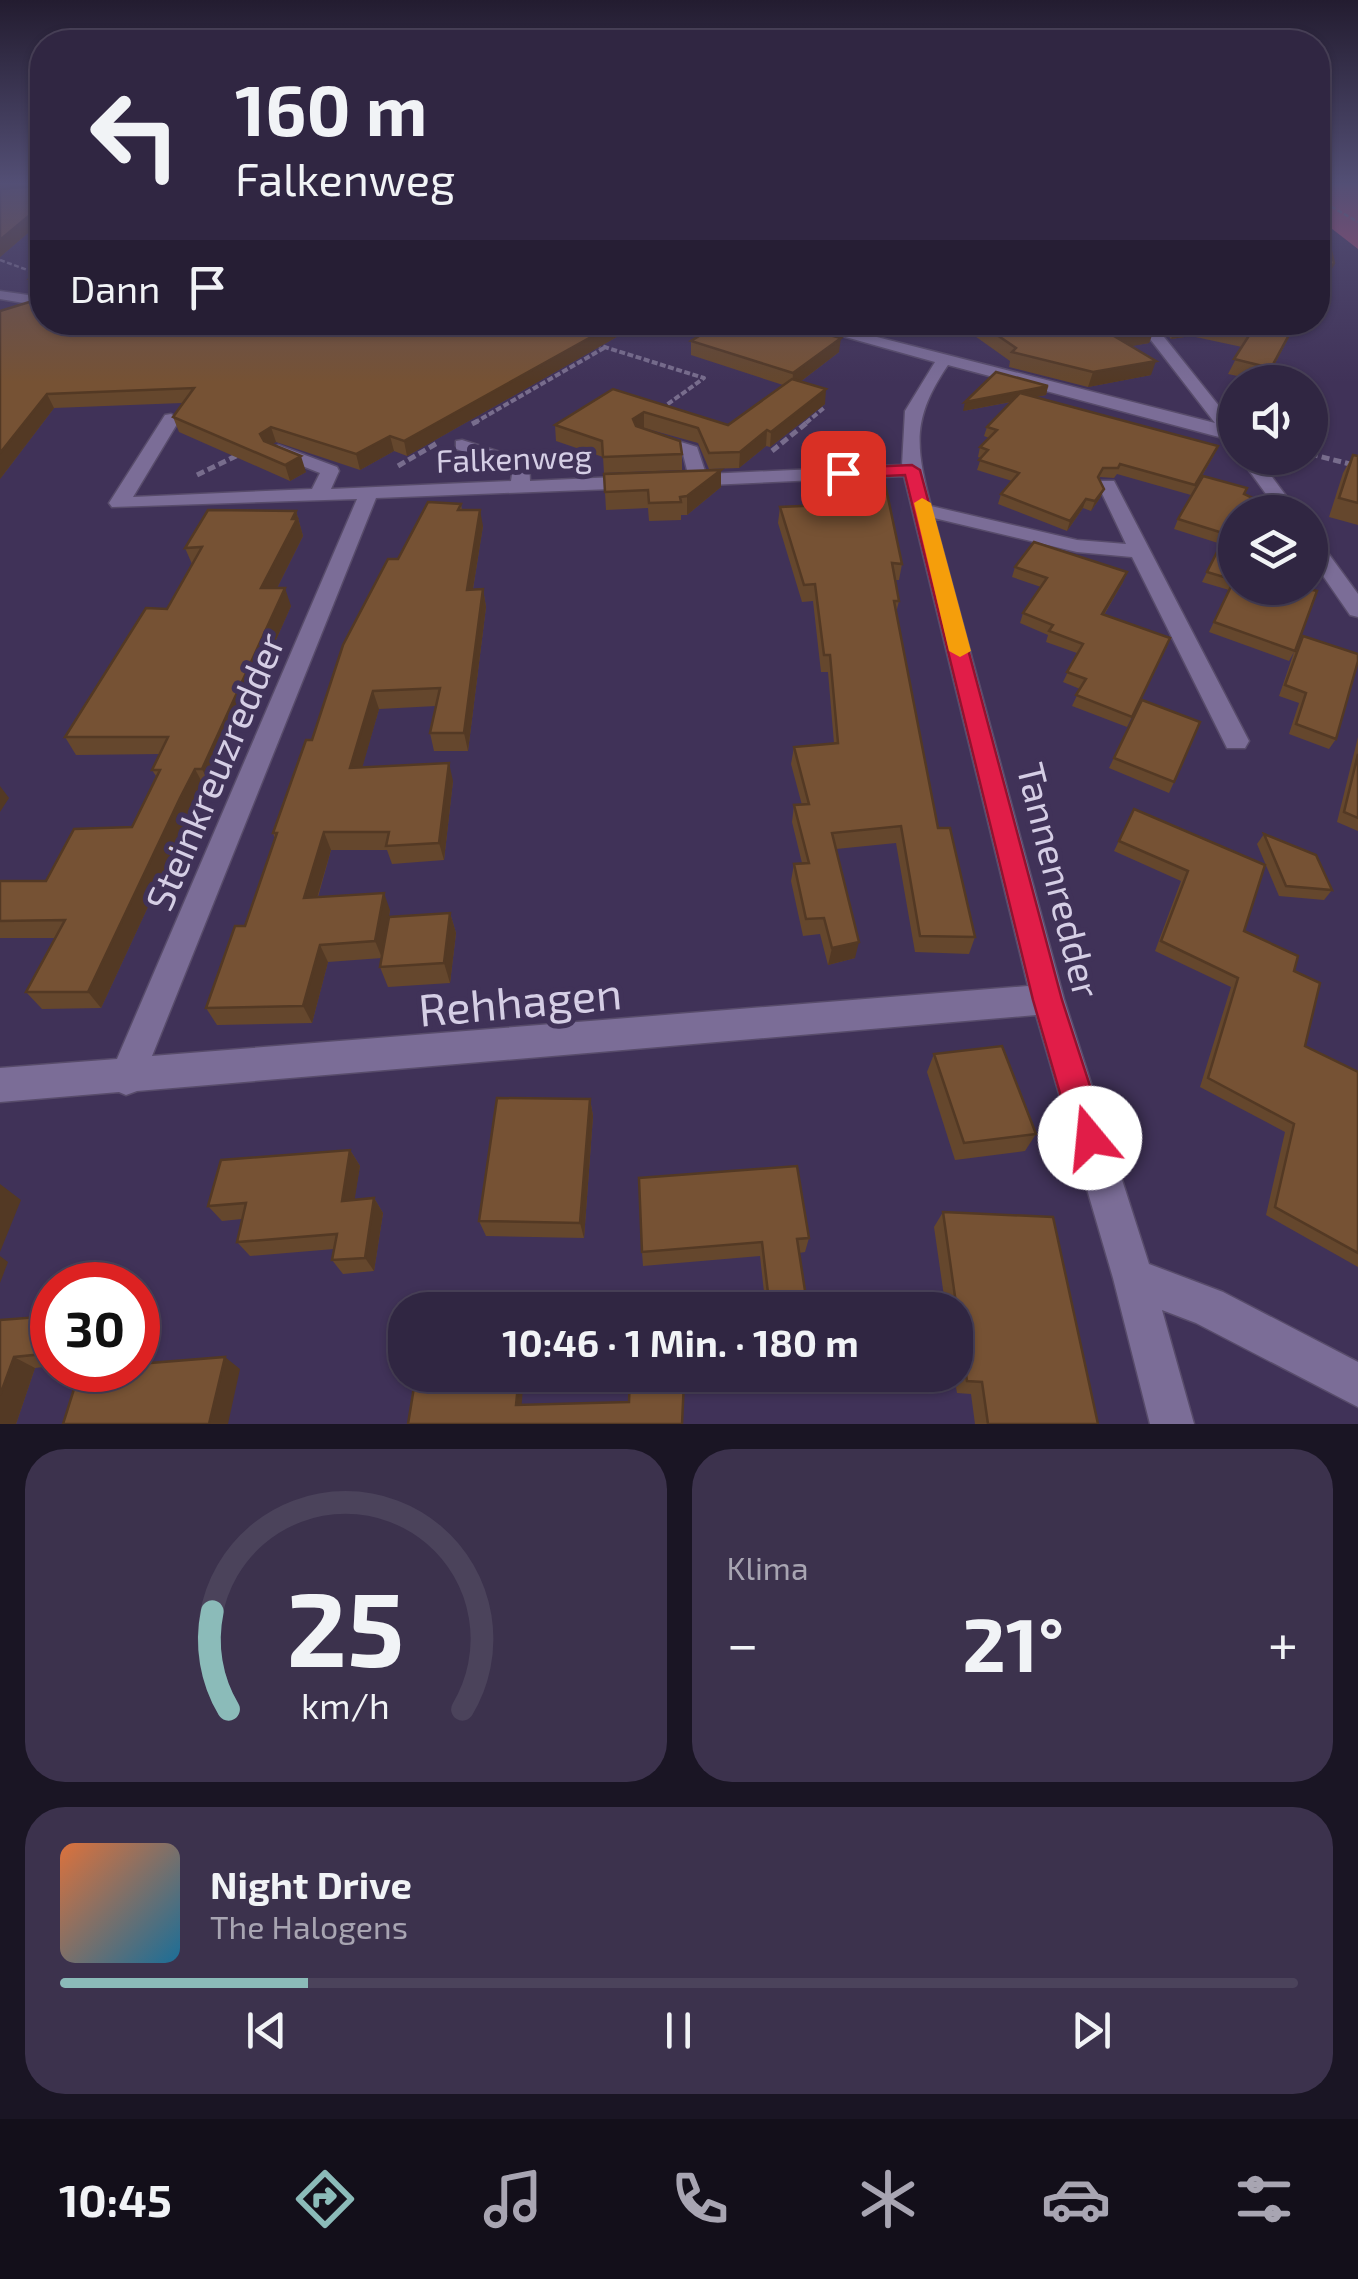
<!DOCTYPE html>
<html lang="de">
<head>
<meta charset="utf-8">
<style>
	:root { --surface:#302642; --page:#3c324d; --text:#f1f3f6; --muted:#a8a5b2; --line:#4b435b; --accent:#8bbbb9 }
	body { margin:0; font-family:"Exo 2",sans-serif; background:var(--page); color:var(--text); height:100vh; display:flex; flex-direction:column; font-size:38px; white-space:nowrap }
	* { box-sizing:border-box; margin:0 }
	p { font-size:32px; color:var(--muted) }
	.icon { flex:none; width:55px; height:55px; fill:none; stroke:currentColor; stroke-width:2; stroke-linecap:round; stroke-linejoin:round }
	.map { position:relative; height:1424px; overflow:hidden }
	.panel { display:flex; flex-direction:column; gap:25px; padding:25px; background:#1a1524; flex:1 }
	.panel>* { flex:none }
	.banner { position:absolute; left:30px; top:30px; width:1300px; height:305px; border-radius:40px; box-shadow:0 2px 8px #0004,0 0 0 2px var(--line); background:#302642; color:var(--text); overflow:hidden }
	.tools { position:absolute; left:1218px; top:365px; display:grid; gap:20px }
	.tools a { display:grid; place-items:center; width:110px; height:110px; border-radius:50%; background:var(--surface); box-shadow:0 2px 8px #0004,0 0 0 2px var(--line); font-size:50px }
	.speed { position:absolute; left:30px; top:1262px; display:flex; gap:20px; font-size:50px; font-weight:700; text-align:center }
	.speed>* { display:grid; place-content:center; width:130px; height:130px; border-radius:50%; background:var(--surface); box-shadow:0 2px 8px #0004,0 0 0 2px var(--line); line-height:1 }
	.speed .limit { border:15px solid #d22; background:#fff; color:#111 }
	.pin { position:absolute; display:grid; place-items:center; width:85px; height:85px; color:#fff; margin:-42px; border-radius:20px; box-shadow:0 5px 15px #0006 }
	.me { position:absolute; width:110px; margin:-55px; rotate:343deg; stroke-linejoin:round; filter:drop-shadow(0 0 8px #0008) }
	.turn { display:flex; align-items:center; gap:35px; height:210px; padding:0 40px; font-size:45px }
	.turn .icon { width:130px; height:130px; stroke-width:2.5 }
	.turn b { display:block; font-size:70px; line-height:85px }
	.then { display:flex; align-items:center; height:95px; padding:0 40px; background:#0003; gap:20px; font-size:38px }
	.big { font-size:75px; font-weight:700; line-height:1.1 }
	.panel .tile { flex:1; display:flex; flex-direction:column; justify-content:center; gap:15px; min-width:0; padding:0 35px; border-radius:40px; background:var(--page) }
	.panel .dial { align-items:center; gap:0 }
	.dial svg { height:260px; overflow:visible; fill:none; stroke:var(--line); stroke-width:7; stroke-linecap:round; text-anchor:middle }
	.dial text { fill:var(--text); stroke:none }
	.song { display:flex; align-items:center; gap:30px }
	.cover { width:120px; height:120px; border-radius:15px; background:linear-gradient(135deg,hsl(20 70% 55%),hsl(200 70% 35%)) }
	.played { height:10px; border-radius:5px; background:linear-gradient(90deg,var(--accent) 20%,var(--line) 20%) }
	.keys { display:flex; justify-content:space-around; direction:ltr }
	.heat { display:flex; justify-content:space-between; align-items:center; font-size:55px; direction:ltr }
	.panel .tiles { flex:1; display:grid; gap:25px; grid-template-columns:1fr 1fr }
	.tile:last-child { grid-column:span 2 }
	.trip { position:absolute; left:388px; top:1292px; width:585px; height:100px; border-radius:40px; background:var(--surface); box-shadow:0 2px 8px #0004,0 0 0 2px var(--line); font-weight:700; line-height:100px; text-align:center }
	.tab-bar { display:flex; height:160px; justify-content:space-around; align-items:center; background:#130f1a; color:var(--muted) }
	.tab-bar .icon { width:70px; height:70px }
	.tab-bar .selected { color:var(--accent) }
	.tab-bar b { font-size:45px; color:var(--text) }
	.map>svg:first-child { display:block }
	.forest { fill:#ad4b6f }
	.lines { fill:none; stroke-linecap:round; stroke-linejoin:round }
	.minor-casing { stroke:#584c6b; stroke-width:3 }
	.path-far2 { stroke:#786d8d; stroke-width:2.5; stroke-dasharray:5 2.5; stroke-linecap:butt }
	.path-far1 { stroke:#786d8d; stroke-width:4; stroke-dasharray:6 2.5; stroke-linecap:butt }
	.path { stroke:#786d8d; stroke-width:5; stroke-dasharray:8 4; stroke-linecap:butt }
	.minor { fill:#7b6d97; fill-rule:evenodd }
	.wall { fill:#65472d }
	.shaded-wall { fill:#533924 }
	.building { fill:#765234; stroke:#533924; stroke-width:2.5 }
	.route { fill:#e11d48; stroke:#92132f; stroke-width:2.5 }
	.slow { fill:#f59e0b }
	.labels { text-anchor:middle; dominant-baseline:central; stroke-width:10; stroke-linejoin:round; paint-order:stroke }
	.far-street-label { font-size:32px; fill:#d5cee5; stroke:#403258 }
	.street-label { font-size:38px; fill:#d5cee5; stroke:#403258 }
	.near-street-label { font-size:45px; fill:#d5cee5; stroke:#403258 }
</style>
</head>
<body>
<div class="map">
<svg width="1358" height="1424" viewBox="0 0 1358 1424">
	<rect width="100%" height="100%" fill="#403258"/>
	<polygon class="forest" points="1318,182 1358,182 1358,249 1318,218"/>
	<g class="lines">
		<defs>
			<g id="minor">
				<polygon points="0,291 42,297 42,306 0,299"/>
				<path d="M792 322H818L1215 423 1137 322H1152L1235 426 1234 441 948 365C912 418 915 445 931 506L1077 540 1126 544 1098 485 1100 481H1114L1249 741 1245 748H1227L1132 557 1077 552 934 518 1064 999 1149 1264 1223 1292 1358 1362V1407L1196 1323 1162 1310 1194 1424H1150L1113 1278 1036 1015 137 1091 126 1095 119 1092 0 1102V1068L117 1059 357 499 112 507 109 503 165 415 171 414 180 419 133 497 312 489 320 473 272 454 269 450 278 445 337 467 339 471 331 489 511 481 513 468 456 449V441L462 440 529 461 530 481 637 476 646 482 637 488 376 498 152 1056 1028 986 904 476 687 486 678 480 688 474 683 454 643 438 652 433 697 447 706 474 902 465 905 411 935 362Z"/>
				<polygon points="1240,458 1258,458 1298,512 1279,512"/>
				<polygon points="1310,536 1317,538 1358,594 1358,617 1350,615 1310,557"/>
			</g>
		</defs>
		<use href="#minor" class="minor-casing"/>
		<g class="path-far2">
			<polyline points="1318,199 1358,222"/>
			<polyline points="0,260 41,275"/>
		</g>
		<g class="path-far1">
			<polyline points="595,344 704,378 661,409"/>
			<polyline points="474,423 604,348"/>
			<polyline points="806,423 825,407"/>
		</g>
		<g class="path">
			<polyline points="472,424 478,421"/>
			<polyline points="772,451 809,421"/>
			<polyline points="1310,454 1358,466"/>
			<polyline points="398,466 439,442"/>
			<polyline points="197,475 240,454"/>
		</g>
		<use href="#minor" class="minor"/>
	</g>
	<g class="wall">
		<polygon points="0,182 42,182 42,221 0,257 0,189 40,186 0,187"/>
		<polygon points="1318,237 1334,263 1319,291 1318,290"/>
		<polygon points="29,279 643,322 407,456 394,451 360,470 276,442 272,444 306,472 290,481 179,432 173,417 182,403 54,408 0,479 39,299 39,293 35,292"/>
		<polygon points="931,322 1148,322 1154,330 1149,343 1131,346 1151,375 1088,387 1009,367 1010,361 965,329 945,332"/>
		<polygon points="1157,322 1297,322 1265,382 1228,374 1242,347 1191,336 1171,339"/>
		<polygon points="691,341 839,352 800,382 825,404 770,447 766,446 739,468 709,469 698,443 644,428 643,429 682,454 682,470 604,473 603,457 556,441 555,425 613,389 728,425 783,385 691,355"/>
		<polygon points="1048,386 1046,395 1035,397 1214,455 1191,495 1117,474 1114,478 1100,477 1099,479 1104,489 1100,498 1091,511 1083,508 1067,531 998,504 1001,494 1012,481 977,470 981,458 978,457 980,447 989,438 984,436 987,427 1011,402 963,411"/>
		<polygon points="1353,455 1358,456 1358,525 1329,517 1343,473"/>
		<polygon points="721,470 721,487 687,515 681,515 681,520 649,521 648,508 606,510 604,474"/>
		<polygon points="816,481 902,564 899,580 895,580 899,601 896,613 938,828 975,937 969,954 915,952 896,843 836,849 855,958 828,965 820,934 803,936 791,881 794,864 802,863 792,822 794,805 802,805 791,764 794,747 834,743 828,672 821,672 813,601 802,602 778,523 780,507 817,505 814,497"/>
		<polygon points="461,504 462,510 483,526 473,589 483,589 486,607 468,751 434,751 430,733 436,706 379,709 362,767 453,781 444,860 392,864 387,850 331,850 318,897 390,910 382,958 328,962 312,1023 217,1025 206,1008 245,926 275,839 273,833 312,740 398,559"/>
		<polygon points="296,511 303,536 277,588 291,606 211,786 204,786 190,816 101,1008 42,1009 26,992 55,938 0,938 0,881 46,881 132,827 156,776 152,770 160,754 76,755 65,737 167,609 192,564 185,548"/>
		<polygon points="1235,512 1298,644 1303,636 1336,739 1329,749 1289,734 1299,703 1279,696 1294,652 1289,661 1209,632 1229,590 1202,582 1221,544 1174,529 1178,519"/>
		<polygon points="1015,567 1123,582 1104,615 1170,638 1127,727 1072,706 1080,689 1063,682 1077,653 1046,642 1048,635 1020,623 1023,613 1041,587 1012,577"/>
		<polygon points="1142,700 1174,782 1169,793 1109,768"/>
		<polygon points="1358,737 1358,831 1337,822"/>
		<polygon points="1134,809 1244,931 1294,971 1305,1046 1358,1072 1358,1267 1266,1215 1285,1132 1200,1087 1231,987 1155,951 1181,881 1114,851"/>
		<polygon points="1264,834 1332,890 1324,900 1279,896 1257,844"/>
		<polygon points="450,913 456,933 450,983 388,987 380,967"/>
		<polygon points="934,1054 1036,1134 1025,1151 955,1160 927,1072"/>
		<polygon points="590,1099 593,1116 584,1238 486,1236 479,1221"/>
		<polygon points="350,1150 360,1166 354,1200 374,1198 383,1213 374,1271 343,1274 332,1260 334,1249 250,1256 237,1242 242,1219 222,1221 208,1206"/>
		<polygon points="943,1212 1098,1424 975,1424 971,1394 957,1393 954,1375 955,1310 946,1310 934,1227"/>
		<polygon points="809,1238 805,1252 799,1253 808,1310 766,1310 760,1256 643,1266 642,1252"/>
		<polygon points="52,1316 52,1366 35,1368 16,1424 0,1320"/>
	</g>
	<g class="shaded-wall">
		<polygon points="42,205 42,221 0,257 0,240"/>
		<polygon points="618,322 643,322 407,456 404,441"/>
		<polygon points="947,322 966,322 965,329 945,332"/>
		<polygon points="1196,322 1191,336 1171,339 1176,326"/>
		<polygon points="1154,330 1149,343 1110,350 1114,336"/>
		<polygon points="841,338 839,352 792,388 793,373"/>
		<polygon points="1156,361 1151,375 1088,387 1093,372"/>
		<polygon points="1048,386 1046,395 963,411 965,402"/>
		<polygon points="826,389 825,404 770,447 771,432"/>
		<polygon points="47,394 54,408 0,479 0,453"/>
		<polygon points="644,412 644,428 633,435 633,419"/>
		<polygon points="271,427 276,442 265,449 260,434"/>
		<polygon points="767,430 766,446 739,468 740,452"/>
		<polygon points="390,436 394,451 360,470 356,454"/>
		<polygon points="301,456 306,472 290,481 285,465"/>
		<polygon points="721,470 721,487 687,515 687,496"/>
		<polygon points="1104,489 1100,498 1091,511 1095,501"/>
		<polygon points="1086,499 1083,508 1067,531 1070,521"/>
		<polygon points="480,510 483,526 470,607 467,590"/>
		<polygon points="296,511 303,536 268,606 261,588"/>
		<polygon points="1127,572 1123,582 1098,624 1102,614"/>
		<polygon points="285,588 291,606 211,786 202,769"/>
		<polygon points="483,589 486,607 468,751 464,733"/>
		<polygon points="373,691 379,709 357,786 350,768"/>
		<polygon points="449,763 453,781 444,860 439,843"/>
		<polygon points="195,769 204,786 101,1008 88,992"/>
		<polygon points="0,786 9,798 0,812"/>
		<polygon points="324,832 331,850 312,915 304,898"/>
		<polygon points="384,893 390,910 382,958 375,941"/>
		<polygon points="450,913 456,933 450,983 444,963"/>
		<polygon points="859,942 855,958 828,965 832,948"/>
		<polygon points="320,945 328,962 312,1023 303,1006"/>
		<polygon points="590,1099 593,1116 584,1238 580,1223"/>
		<polygon points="350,1150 360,1166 352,1216 342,1201"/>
		<polygon points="0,1184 21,1200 0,1252"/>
		<polygon points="374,1198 383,1213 374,1271 365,1258"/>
		<polygon points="0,1256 8,1262 0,1283"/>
		<polygon points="52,1327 52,1360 43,1354"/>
		<polygon points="14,1357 35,1368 16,1424 0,1424 0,1395"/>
		<polygon points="225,1357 240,1369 228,1424 209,1424"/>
		<polygon points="519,1375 524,1375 521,1413 516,1405"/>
	</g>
	<g class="building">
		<polygon points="39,182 42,182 42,205 0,240 0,189 40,186"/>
		<polygon points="1318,237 1328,239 1334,263 1325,278 1320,277 1318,282"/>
		<polygon points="42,266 42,322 618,322 404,441 390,436 356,454 271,427 260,434 264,441 301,456 285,465 173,417 194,388 47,394 0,453 0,311 39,299 39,281 29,279"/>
		<polygon points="722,322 779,322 841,338 793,373 691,341"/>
		<polygon points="978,322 1148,322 1154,330 1114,336 1156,361 1093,372 1012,352 1016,348"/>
		<polygon points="1173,322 1194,322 1176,326"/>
		<polygon points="1199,322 1296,322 1271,368 1234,359 1250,334"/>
		<polygon points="996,372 1048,386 965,402"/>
		<polygon points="792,379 826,389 771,432 767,430 740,452 709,453 698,428 644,412 633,419 636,426 680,441 682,454 603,457 602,441 555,425 613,389 728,425"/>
		<polygon points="1020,393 1218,446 1195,485 1120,464 1118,468 1103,468 1098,477 1104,489 1095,501 1086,499 1070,521 1001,494 1019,473 979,460 988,450 980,447 997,430 987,427"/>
		<polygon points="1353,455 1358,456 1358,503 1339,498"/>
		<polygon points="721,470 687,496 680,497 681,502 649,503 648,490 605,492 604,474"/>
		<polygon points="1203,476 1247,488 1244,494 1263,503 1258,512 1235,512 1235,588 1304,588 1317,591 1295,651 1214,622 1234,580 1207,572 1226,534 1178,519"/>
		<polygon points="884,479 902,564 892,563 899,601 894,601 938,828 950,828 975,937 920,936 901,826 832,833 859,942 832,948 824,918 806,919 794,864 809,863 794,805 809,804 794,747 838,743 830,655 824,655 815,584 804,585 780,507 823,505 816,481"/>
		<polygon points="428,502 461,504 458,510 480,510 467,590 483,589 464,733 430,733 440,688 373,691 350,768 449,763 439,843 386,846 389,832 324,832 304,898 384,893 375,941 320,945 303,1006 206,1008 235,926 245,926 277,833 273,833 306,740 312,740 343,645 388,559 398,559"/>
		<polygon points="208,510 296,511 292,519 297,519 261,588 285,588 202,769 195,769 180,798 88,992 26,992 65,920 0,921 0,881 46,881 74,829 132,827 160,770 152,770 168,737 65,737 146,608 167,609 202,547 185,548"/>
		<polygon points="1034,542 1127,572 1102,614 1170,638 1132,717 1076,695 1086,679 1067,672 1083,644 1049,631 1053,625 1023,613 1047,578 1015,567"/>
		<polygon points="1303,636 1358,654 1358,661 1336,739 1296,724 1306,693 1285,685"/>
		<polygon points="1142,700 1200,722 1174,782 1114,758"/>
		<polygon points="1358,754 1358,818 1344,812"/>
		<polygon points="1134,809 1265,865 1244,931 1298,956 1294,971 1320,983 1305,1046 1358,1072 1358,1253 1275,1207 1294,1124 1208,1078 1238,978 1161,941 1188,871 1119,841"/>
		<polygon points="1264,834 1316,855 1332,890 1286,886"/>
		<polygon points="450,913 444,963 380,967 389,917"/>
		<polygon points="1002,1046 1036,1134 964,1143 934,1054"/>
		<polygon points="497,1098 590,1099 580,1223 479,1221"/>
		<polygon points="350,1150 342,1201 374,1198 365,1258 332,1260 337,1234 237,1242 246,1203 208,1206 221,1160"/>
		<polygon points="797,1166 809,1238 797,1239 808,1310 770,1310 762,1242 642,1252 639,1178"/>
		<polygon points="943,1212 1053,1217 1098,1424 988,1424 982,1382 967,1381"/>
		<polygon points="52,1316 52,1327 43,1354 14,1357 0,1395 0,1320"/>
		<polygon points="225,1357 209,1424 63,1424 80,1370 138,1370 138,1364"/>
		<polygon points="416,1375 519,1375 516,1405 629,1402 630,1377 684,1381 682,1424 408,1424"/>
	</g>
	<linearGradient id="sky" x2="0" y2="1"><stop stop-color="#231c30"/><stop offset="0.48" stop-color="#534f75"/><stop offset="1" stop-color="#534f75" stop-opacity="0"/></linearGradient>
	<rect width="1358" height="382" fill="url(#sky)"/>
	<polygon class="route" points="912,465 920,470 1062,1000 1107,1138 1102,1150 1090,1155 1078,1150 1073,1138 1033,1000 905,475 843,478 835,473 843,468"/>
	<polygon class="slow" points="922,498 931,503 971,651 960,657 949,651 914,503"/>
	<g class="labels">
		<g class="far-street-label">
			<text transform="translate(514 457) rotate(-2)">Falkenweg</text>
		</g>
		<g class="street-label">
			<text transform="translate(214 771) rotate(-67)">Steinkreuzredder</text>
			<text transform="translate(1060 880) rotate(76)">Tannenredder</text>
		</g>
		<g class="near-street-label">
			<text transform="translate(520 1000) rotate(-5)">Rehhagen</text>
		</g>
	</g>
</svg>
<div class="tools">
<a><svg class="icon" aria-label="sound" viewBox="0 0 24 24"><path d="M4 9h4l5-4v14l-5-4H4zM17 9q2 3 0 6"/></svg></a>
<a><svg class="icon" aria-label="layers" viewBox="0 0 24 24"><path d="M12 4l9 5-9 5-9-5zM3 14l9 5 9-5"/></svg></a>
</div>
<div class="speed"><div class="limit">30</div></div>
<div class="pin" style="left:843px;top:473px;background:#d93025"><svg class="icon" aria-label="arrive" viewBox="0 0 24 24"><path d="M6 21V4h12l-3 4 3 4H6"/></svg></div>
<svg class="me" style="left:1090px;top:1138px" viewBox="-20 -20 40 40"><circle r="19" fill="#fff"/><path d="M0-13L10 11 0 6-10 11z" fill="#e11d48"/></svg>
<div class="trip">10:46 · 1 Min. · 180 m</div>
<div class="banner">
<div class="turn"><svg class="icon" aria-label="left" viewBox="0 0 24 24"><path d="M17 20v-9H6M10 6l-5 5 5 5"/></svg><div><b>160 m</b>Falkenweg</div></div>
<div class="then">Dann<svg class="icon" aria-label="arrive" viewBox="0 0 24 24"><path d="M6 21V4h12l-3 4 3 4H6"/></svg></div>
</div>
</div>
<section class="panel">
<div class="tiles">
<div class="tile dial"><svg viewBox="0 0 100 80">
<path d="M14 69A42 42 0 1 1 86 69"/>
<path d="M14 69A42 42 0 0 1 9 39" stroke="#8bbbb9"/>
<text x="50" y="56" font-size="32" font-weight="700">25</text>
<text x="50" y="72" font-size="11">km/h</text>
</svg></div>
<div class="tile"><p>Klima</p>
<div class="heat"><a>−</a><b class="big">21°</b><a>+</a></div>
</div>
<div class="tile">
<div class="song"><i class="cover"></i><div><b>Night Drive</b><p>The Halogens</p></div></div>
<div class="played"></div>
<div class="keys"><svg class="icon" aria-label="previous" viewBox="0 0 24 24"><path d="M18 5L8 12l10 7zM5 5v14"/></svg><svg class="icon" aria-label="pause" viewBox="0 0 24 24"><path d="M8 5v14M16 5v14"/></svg><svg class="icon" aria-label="next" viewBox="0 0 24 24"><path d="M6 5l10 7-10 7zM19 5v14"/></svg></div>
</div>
</div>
</section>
<nav class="tab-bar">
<b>10:45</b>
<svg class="icon selected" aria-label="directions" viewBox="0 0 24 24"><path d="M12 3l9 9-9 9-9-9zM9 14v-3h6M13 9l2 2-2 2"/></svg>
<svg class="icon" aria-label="music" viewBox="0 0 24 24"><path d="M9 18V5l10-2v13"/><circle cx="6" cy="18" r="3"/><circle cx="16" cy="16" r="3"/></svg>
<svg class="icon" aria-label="phone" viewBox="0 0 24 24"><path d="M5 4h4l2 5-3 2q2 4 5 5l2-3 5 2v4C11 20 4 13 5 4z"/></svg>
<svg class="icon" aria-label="climate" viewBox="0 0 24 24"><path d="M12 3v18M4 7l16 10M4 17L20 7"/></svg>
<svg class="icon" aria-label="car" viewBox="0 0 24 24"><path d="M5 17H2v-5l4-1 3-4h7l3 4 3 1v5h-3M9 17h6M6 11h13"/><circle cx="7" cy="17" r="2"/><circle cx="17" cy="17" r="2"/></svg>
<svg class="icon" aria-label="filters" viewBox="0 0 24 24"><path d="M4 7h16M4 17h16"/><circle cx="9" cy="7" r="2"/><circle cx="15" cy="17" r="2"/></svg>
</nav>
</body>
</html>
